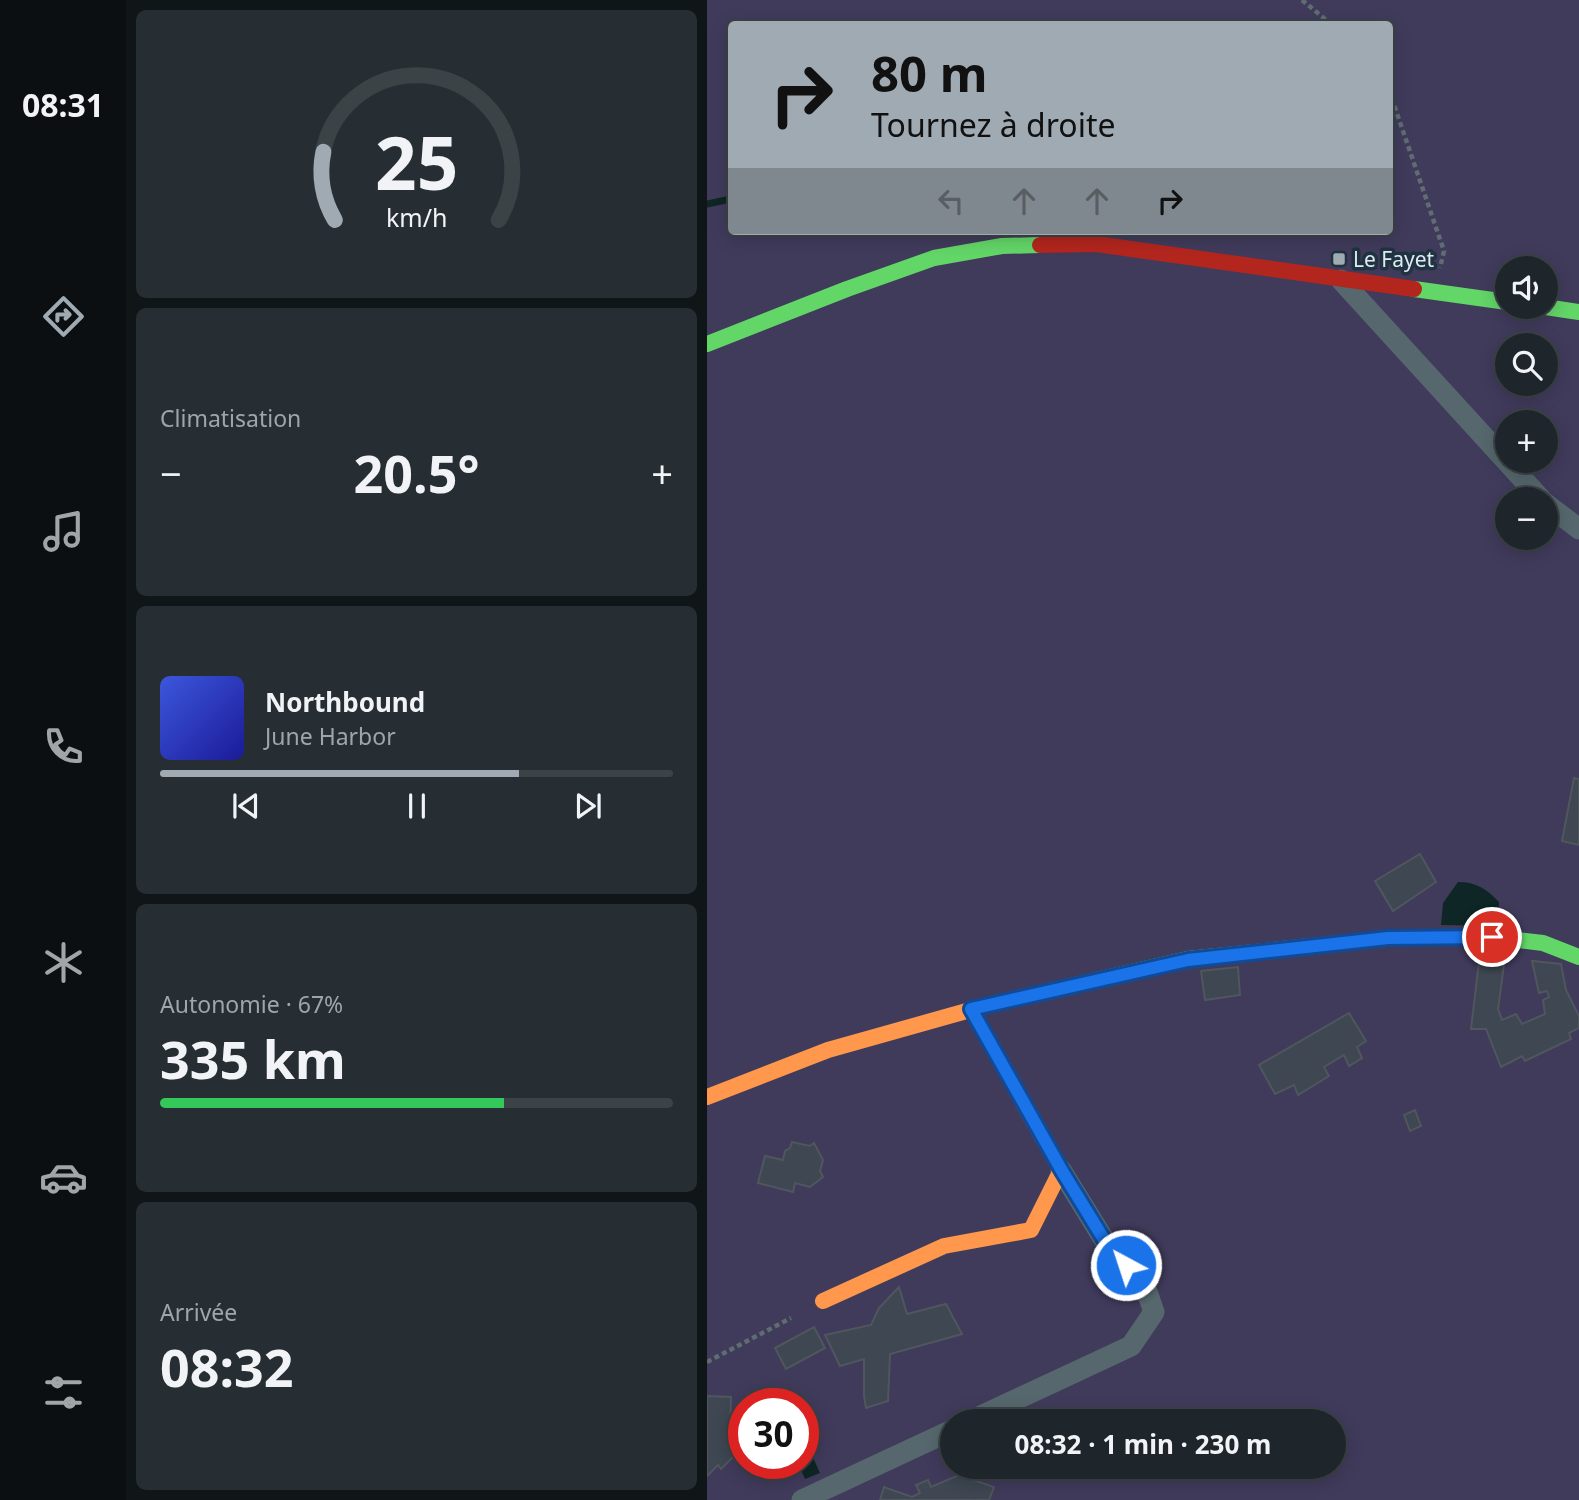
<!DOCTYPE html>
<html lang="fr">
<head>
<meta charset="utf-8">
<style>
	:root { --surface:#1e262b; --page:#262e33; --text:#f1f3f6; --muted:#a1a5a9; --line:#3c4347; --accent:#9faab3 }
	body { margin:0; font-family:"Noto Sans",sans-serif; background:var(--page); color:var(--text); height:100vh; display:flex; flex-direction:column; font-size:26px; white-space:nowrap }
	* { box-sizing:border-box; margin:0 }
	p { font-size:23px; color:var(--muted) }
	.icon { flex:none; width:38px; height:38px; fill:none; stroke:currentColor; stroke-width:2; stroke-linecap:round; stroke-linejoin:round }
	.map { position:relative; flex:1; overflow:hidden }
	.details { display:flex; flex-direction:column; gap:10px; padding:10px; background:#101518; width:581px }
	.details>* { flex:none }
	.banner { position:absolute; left:21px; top:21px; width:665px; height:214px; border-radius:7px; box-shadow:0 4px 18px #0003,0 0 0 2px var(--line); background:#9faab3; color:#111; overflow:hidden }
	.buttons { position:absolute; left:788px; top:256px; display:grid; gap:14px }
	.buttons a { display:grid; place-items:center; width:63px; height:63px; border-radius:50%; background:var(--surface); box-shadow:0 4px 18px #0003,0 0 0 2px var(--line); font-size:35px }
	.speed { position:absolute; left:21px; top:1388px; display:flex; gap:14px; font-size:35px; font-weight:700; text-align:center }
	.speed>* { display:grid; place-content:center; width:91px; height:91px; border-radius:50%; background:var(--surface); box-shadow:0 4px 18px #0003,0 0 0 2px var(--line); line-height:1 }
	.speed .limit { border:10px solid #d22; background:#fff; color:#111 }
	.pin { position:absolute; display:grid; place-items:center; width:60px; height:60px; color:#fff; margin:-30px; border:4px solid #fff; border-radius:50%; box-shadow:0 2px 7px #0007 }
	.me { position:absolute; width:77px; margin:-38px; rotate:320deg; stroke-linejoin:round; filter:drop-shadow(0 0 5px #0008) }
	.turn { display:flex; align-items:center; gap:24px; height:147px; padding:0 28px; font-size:32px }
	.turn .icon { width:91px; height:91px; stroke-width:2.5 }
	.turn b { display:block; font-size:49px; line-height:60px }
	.lanes { display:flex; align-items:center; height:66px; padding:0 28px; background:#0003; justify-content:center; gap:35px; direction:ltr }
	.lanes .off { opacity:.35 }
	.big { font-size:52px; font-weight:700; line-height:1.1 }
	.details .card { flex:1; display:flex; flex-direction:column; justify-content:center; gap:10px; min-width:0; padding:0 24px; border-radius:10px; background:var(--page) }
	.details .dial { align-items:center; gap:0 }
	.dial svg { height:182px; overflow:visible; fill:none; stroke:var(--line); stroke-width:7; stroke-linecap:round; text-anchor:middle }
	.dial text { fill:var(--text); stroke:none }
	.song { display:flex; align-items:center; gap:21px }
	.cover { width:84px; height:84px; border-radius:10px; background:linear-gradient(135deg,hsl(230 70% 55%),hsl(240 70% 35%)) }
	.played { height:7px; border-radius:4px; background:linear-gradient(90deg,var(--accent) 70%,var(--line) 70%) }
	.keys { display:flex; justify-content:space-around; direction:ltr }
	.heat { display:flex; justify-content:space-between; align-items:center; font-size:38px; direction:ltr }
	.charge { height:10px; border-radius:5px; background:linear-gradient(90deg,#34c759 67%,var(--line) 0) }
	.trip { position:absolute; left:233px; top:1409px; width:406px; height:70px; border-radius:35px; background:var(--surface); box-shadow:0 4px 18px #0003,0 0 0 2px var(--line); font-weight:700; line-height:70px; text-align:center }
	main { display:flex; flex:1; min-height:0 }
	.menu { display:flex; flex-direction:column; width:126px; justify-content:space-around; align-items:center; background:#0c0f11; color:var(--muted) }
	.menu .icon { width:49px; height:49px }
	.menu .current { color:var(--accent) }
	.menu b { font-size:32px; color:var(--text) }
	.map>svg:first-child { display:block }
	.green { fill:#403b5b; fill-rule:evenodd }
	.water { fill:#0e2625 }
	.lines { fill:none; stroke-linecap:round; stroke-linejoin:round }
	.stream { stroke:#0e2625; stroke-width:7 }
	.building { fill:#3e4752; stroke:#4f565d; stroke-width:2 }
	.path { stroke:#5f6d72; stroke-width:4.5; stroke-dasharray:5 3.5; stroke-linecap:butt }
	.street { stroke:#56686d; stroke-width:21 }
	.fast { stroke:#63d668; stroke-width:16 }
	.slow { stroke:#ff974d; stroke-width:16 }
	.jam { stroke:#b3261e; stroke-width:16 }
	.route-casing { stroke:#114b97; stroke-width:18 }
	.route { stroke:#1a73e8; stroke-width:12 }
	.poi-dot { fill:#9faab3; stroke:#203341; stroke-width:2.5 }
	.labels { text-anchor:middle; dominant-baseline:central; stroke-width:7; stroke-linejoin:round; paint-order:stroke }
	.poi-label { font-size:21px; fill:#dfeaf4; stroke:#203341; text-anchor:start }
</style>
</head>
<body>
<main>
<nav class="menu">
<b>08:31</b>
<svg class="icon current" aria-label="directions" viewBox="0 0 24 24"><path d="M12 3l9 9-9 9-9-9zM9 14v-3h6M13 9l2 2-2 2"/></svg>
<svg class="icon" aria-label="music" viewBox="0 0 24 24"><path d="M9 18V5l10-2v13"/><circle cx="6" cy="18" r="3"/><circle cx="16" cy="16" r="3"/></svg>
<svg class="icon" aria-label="phone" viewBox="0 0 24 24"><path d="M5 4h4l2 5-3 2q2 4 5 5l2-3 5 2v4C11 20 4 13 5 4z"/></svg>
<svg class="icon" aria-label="climate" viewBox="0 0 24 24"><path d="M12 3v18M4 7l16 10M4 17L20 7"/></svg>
<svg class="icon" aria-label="car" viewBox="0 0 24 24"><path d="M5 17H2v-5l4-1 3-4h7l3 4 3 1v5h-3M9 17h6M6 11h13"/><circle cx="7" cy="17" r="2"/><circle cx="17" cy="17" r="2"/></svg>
<svg class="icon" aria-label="filters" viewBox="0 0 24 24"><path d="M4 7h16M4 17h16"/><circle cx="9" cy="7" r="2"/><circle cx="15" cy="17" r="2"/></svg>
</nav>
<section class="details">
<div class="card dial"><svg viewBox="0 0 100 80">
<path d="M14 69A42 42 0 1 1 86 69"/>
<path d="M14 69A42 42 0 0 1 9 39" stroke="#9faab3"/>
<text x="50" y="56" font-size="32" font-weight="700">25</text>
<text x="50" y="72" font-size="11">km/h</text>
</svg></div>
<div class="card"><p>Climatisation</p>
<div class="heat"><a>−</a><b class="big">20.5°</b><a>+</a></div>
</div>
<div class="card">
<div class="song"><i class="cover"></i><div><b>Northbound</b><p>June Harbor</p></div></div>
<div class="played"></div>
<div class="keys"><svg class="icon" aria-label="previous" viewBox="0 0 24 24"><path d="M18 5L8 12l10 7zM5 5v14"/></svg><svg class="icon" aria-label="pause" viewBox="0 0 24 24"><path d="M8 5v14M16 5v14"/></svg><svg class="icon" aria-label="next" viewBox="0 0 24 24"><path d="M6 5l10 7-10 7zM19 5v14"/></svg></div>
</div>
<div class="card"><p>Autonomie · 67%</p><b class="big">335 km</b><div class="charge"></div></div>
<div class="card"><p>Arrivée</p><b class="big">08:32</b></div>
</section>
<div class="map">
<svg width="872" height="1500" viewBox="0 0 872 1500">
	<rect width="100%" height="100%" fill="#283239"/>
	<path class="green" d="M0 0H872V1500H0ZM24 24H682V231H24ZM800 268H838V306H800ZM800 345H838V383H800ZM800 422H838V460H800ZM800 499H838V537H800ZM37 1404H96V1463H37ZM245 1421H626V1466H245Z"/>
	<g class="water">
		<path d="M751 882C769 882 780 889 792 902L791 926 734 925 736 903Z"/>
		<polygon points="96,1440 98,1440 113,1473 98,1479 91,1463 96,1463"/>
	</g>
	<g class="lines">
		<polyline class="stream" points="0,204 24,199"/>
	</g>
	<g class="building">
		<polygon points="867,778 872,779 872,845 855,841"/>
		<polygon points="713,854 729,882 686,911 668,881"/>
		<polygon points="774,945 799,950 791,1009 795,1020 809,1014 815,1024 838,1014 836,1000 842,997 840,991 832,993 825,961 854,964 859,990 872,1016 872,1028 862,1033 864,1039 818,1061 815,1056 794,1067 779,1029 764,1029"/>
		<polygon points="531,967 533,995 498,1000 494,971"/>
		<polygon points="642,1013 659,1041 650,1047 655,1058 642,1066 637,1055 617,1067 622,1076 591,1095 587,1085 568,1094 552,1065"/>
		<polygon points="708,1110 714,1126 703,1131 697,1115"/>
		<polygon points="85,1142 103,1146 107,1143 116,1160 113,1171 116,1177 103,1187 88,1183 86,1192 51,1183 58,1156 76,1160 78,1151 83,1148"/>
		<polygon points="192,1287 200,1314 239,1304 255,1334 183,1354 181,1401 159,1408 157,1396 157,1359 133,1366 118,1335 164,1325 172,1308"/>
		<polygon points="107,1327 118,1348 79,1369 68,1348"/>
		<polygon points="0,1396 24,1397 23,1440 28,1440 27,1456 14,1469 11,1465 0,1476"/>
		<polygon points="252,1475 287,1487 282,1500 173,1500 177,1487 205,1497 213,1493 209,1485 221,1480 224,1487"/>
	</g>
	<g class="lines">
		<g class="path">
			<polyline points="595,0 624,24"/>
			<polyline points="682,90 737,251 733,268"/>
			<polyline points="0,1362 84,1318"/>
		</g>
		<g class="street">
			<polyline points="634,280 834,499"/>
			<polyline points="838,503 872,529"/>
			<polyline points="263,1421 424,1346 447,1312 437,1283 401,1246 354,1170"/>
			<polyline points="95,1500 245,1430"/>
		</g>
		<g class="fast">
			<polyline points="707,289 800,302"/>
			<polyline points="832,306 872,312"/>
			<polyline points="0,344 140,289 227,258 295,246 333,245"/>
			<polyline points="281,1005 481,959 681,938 785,937 836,943 872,957"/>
		</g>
		<g class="slow">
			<polyline points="0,1097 121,1050 281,1005"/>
			<polyline points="116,1301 237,1246 324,1230 354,1170 316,1103"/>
		</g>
		<g class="jam">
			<polyline points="333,245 389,244 707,289"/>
			<polyline points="264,1009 316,1103"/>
		</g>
	</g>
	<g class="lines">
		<defs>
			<polyline id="route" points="419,1265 401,1246 355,1171 264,1009 481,960 681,938 785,937"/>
		</defs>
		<use href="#route" class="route-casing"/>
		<use href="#route" class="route"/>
	</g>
	<rect class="poi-dot" x="625" y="252" width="14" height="14" rx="3.5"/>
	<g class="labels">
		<g class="poi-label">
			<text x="646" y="259">Le Fayet</text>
		</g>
	</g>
</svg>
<div class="buttons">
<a><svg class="icon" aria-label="sound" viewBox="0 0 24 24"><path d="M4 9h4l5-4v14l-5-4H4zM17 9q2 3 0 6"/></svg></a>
<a><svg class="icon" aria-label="search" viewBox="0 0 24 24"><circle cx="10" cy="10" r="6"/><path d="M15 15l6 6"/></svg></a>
<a>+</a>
<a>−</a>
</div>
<div class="speed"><div class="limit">30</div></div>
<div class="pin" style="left:785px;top:937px;background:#d93025"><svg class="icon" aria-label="arrive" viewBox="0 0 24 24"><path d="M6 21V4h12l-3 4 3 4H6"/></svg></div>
<svg class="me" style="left:419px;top:1265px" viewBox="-20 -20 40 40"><circle r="17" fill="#1a73e8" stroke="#fff" stroke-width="3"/><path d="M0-11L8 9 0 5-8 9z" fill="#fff"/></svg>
<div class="trip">08:32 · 1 min · 230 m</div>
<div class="banner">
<div class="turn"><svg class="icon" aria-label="right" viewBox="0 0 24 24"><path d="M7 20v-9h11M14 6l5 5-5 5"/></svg><div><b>80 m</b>Tournez à droite</div></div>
<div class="lanes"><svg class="icon off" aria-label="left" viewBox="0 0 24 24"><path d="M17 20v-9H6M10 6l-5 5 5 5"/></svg><svg class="icon off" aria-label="ahead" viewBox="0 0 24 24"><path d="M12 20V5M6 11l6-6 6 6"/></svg><svg class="icon off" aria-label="ahead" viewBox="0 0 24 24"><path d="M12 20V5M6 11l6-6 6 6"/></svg><svg class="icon" aria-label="right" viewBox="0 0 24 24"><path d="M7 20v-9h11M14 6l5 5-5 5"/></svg></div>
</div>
</div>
</main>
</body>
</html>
